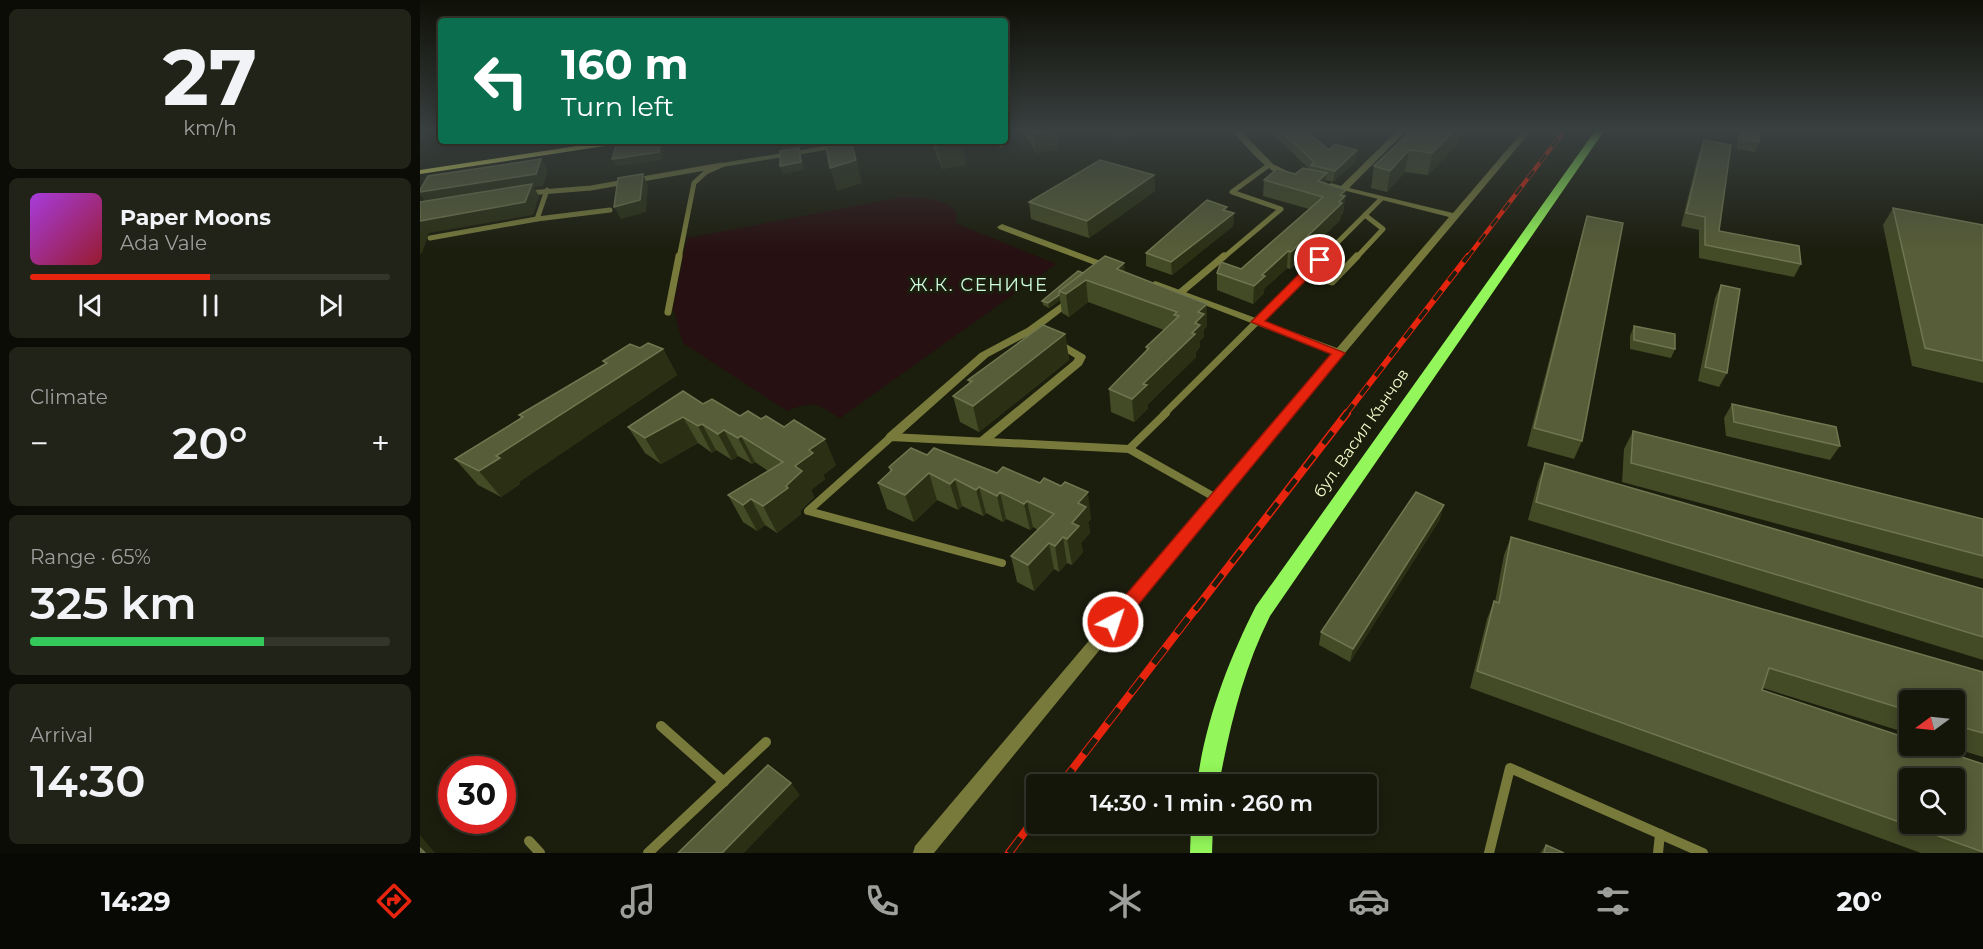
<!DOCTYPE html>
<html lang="en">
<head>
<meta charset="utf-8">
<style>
	:root { --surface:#14160a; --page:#212318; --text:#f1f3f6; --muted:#9d9f9c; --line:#33352b; --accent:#e7240d }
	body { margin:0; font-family:Montserrat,sans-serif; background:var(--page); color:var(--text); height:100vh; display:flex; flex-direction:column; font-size:22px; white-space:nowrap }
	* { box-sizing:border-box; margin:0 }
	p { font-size:20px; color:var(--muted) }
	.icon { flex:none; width:33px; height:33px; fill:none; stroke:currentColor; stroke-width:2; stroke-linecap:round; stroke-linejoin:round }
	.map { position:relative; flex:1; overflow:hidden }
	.details { display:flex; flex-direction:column; gap:9px; padding:9px; background:#0b0c06; width:420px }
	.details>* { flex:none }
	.guide { position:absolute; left:18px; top:18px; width:570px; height:126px; border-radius:6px; box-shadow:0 3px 15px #0003,0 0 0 2px var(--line); background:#0b6e4f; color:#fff; overflow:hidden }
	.needle { width:39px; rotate:255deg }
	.controls { position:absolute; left:1479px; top:690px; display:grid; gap:12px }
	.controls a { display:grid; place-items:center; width:66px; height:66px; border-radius:6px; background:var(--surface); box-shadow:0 3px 15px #0003,0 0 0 2px var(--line); font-size:30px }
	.speed { position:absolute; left:18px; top:756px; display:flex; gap:12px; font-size:30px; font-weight:700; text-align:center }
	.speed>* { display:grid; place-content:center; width:78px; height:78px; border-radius:50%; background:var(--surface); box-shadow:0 3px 15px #0003,0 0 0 2px var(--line); line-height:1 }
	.speed .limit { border:9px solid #d22; background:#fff; color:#111 }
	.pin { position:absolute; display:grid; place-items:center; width:51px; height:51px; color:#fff; margin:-26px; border:3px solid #fff; border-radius:50%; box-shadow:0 2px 6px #0007 }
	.me { position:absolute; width:66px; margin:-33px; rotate:40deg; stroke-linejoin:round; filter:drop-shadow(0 0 4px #0008) }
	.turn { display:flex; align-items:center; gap:21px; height:126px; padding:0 24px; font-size:27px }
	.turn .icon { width:78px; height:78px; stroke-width:2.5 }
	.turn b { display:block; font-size:42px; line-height:51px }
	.big { font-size:45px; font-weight:600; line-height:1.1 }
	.details .tile { flex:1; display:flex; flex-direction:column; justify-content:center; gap:9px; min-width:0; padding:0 21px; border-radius:9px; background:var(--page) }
	.details .dial { align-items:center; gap:0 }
	.dial b { font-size:78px; line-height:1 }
	.song { display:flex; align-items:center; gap:18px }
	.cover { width:72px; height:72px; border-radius:9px; background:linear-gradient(135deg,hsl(280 70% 55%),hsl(350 70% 35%)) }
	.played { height:6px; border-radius:3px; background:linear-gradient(90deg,var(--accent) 50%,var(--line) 50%) }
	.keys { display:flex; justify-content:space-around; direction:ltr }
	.heat { display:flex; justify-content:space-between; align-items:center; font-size:33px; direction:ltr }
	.charge { height:9px; border-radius:4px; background:linear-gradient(90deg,#34c759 65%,var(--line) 0) }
	.trip { position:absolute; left:606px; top:774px; width:351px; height:60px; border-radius:6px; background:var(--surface); box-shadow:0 3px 15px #0003,0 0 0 2px var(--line); font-weight:600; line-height:60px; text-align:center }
	.tabs { display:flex; height:96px; justify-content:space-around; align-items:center; background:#080904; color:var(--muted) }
	.tabs .icon { width:42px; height:42px }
	.tabs .active { color:var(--accent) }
	.tabs b { font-size:27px; color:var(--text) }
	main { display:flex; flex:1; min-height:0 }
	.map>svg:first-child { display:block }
	.green { fill:#271011 }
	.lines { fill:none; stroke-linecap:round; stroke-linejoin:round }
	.lane-far3 { stroke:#777a3b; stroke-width:5 }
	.lane-far2 { stroke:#777a3b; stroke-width:7 }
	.lane-far1 { stroke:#777a3b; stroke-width:8 }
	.lane { stroke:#777a3b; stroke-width:10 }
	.street { fill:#777a3b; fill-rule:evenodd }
	.secondary { fill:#f2f769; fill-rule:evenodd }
	.primary { fill:#93f65a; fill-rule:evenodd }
	.rail-far3-casing { stroke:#e7240d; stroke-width:4.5 }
	.rail-far2-casing { stroke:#e7240d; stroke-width:6 }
	.rail-far1-casing { stroke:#e7240d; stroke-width:8 }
	.rail-casing { stroke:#e7240d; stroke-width:8 }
	.rail-far3 { stroke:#1b1d0d; stroke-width:3; stroke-dasharray:10; stroke-linecap:butt }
	.rail-far2 { stroke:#1b1d0d; stroke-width:4; stroke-dasharray:12; stroke-linecap:butt }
	.rail-far1 { stroke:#1b1d0d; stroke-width:5; stroke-dasharray:15; stroke-linecap:butt }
	.rail { stroke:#1b1d0d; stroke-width:6; stroke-dasharray:19; stroke-linecap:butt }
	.wall { fill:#434a26 }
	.shaded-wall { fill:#2b3015 }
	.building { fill:#575d38; stroke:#70764f; stroke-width:1.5; fill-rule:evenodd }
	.route { fill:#e7240d; stroke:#961708; stroke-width:1.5 }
	.labels { text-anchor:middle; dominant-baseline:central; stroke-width:6; stroke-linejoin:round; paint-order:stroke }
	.street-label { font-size:16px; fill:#f6fccc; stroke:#1b1d0d }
	.neighbourhood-label { font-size:18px; letter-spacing:1.5px; fill:#cefcdf; stroke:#1b1d0d }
</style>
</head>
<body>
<main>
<section class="details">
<div class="tile dial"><b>27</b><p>km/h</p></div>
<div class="tile">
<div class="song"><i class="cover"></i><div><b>Paper Moons</b><p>Ada Vale</p></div></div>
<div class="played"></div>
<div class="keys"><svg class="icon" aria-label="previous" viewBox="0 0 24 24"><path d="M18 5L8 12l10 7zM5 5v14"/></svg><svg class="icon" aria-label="pause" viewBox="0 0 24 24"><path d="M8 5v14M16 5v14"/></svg><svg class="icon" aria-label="next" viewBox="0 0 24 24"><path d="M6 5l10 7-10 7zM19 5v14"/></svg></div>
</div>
<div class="tile"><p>Climate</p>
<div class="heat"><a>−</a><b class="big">20°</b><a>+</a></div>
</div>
<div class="tile"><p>Range · 65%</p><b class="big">325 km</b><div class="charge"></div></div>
<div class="tile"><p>Arrival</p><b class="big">14:30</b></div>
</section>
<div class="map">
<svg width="1563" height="853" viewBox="0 0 1563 853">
	<rect width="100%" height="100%" fill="#1b1d0d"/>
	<path class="green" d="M483 197C500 199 527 196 537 214L535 223 636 264 420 418C397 403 393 400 367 411L263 343 253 308 267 238Z"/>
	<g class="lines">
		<g class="lane-far3">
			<polyline points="579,141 581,145"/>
			<polyline points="108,193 171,188 302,165 286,172 274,183 259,258"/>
			<polyline points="117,219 190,210"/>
			<polyline points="10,238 117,219 127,190"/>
			<polyline points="803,258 861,209 812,192 849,165"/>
			<polyline points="902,258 961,199"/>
			<polyline points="936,258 963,229 945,215"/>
		</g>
		<g class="lane-far2">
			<polyline points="885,274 912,282 937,256"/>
			<polyline points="760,293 804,256"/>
			<polyline points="248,312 259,256"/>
			<polyline points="744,414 903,256"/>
		</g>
		<g class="lane-far1">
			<polyline points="709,449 746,413"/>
			<polyline points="582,563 388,511 471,437 709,449 796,498"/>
		</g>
		<g class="lane">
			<polyline points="241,726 304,782"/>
			<polyline points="109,841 120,853"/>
			<polyline points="228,853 346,742"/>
			<polyline points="1069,853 1090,768 1283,853"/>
			<polyline points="1238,853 1240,834"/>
		</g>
		<g class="street">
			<path d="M812 131H821L853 164 873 174V178C852 179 826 146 812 131Z"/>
			<polygon points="977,131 986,131 929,188 1033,213 1103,131 1111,131 801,501 514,853 493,853 495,846 912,354 730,284 735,281 738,282 917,348 1029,217 907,186 911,183 921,186"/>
			<polygon points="435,141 453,141 449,143 302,167 298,165 302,163"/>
			<polygon points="582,224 694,266 696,268 691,271 688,270 579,229 577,227"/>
			<polygon points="654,294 658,295 658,299 615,332 568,357 475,440 467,440 465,437 467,434 560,353 607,328"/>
			<polygon points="634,337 665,355 666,357 662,365 567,444 559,444 557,441 559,438 653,361 655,358 630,342 629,340"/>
		</g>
		<polygon class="secondary" points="190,141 209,141 205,143 0,174 0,170"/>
		<g class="primary">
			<path d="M1175 131H1184L850 616C823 670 810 726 799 784H777C785 722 808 661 836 606Z"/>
			<polygon points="771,824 793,824 792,853 770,853"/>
		</g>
		<defs>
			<polyline id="rail-far3" points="1047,258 1144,131"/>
			<polyline id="rail-far2" points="926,414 1048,256"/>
			<polyline id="rail-far1" points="775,610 927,413"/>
			<g id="rail">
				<polyline points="641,784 776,608"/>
				<polyline points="589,853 616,817"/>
			</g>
		</defs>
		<use href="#rail-far3" class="rail-far3-casing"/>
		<use href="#rail-far2" class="rail-far2-casing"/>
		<use href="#rail-far1" class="rail-far1-casing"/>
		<use href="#rail" class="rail-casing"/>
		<use href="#rail-far3" class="rail-far3"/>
		<use href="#rail-far2" class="rail-far2"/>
		<use href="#rail-far1" class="rail-far1"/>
		<use href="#rail" class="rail"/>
	</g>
	<g class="wall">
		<polygon points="603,131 637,131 639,149 616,153"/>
		<polygon points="692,131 719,131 719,135 697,138"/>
		<polygon points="850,131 886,131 909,150 937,150 936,161 913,182 906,180 906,184 925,196 923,213 921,215 920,220 870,269 867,268 844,289 844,293 833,304 797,290 797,273 821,269 889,209 843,196 844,180 875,174 889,169"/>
		<polygon points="991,131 1045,131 1039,137 1038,144 1008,175 985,172 967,192 951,188 954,166"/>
		<polygon points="1318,131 1339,131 1339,142 1335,152 1317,149"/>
		<polygon points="1284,140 1299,231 1381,264 1374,277 1279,258 1279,230 1261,226 1279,152"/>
		<polygon points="511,141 541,141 546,165 522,169"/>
		<polygon points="734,175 735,191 669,238 611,219 609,202"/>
		<polygon points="1473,208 1563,225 1563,383 1492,366 1463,225"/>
		<polygon points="814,213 813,226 752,275 726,266 726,253"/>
		<polygon points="1167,216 1162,441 1154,459 1107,446 1162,233"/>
		<polygon points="705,272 787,304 787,326 784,329 784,337 780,340 780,347 776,352 776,357 728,404 728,408 714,422 691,412 689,389 726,351 726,347 744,330 668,302 649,317 642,313 640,300 629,308 623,305 622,301 663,273"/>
		<polygon points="1301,285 1307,373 1299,387 1278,381 1295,298"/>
		<polygon points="1214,326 1255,349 1251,358 1210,349 1210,336"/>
		<polygon points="645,334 649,360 559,432 540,422 533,396 549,383 548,380"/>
		<polygon points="220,348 243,349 257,375 99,482 100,484 81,497 58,485 35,459 101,418 99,415 185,364 183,361"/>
		<polygon points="283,404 320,416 416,465 403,475 405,479 391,490 394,497 380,511 381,514 357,533 345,525 337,531 323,522 308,495 348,471 335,462 332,464 318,456 312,460 296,450 292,453 278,443 241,464 225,453 208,427"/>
		<polygon points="1312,404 1420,446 1410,460 1306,436 1304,418"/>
		<polygon points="1213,431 1563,519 1563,579 1202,482 1204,449"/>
		<polygon points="507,455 671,519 668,522 670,533 661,543 663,552 652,565 647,563 639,572 634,569 614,591 597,582 591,556 618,530 613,527 610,530 586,519 583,522 566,513 563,516 542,506 538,510 517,500 494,522 467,509 458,483 470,472 469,467"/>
		<polygon points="1125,463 1563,589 1563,660 1108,520 1118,481"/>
		<polygon points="1020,519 930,662 899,645 901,632"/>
		<polygon points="1091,537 1563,672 1563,757 1527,746 1534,746 1534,700 1490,700 1490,734 1343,688 1342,690 1563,764 1563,853 1501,853 1050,688 1067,619 1074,601 1075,602 1084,555"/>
		<polygon points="1126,845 1144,853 1120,853"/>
	</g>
	<g class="shaded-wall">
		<polygon points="630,131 637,131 639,149 616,153 613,134"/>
		<polygon points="696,131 719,131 719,135 697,138"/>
		<polygon points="1034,131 1045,131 1039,137 1038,144 1008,175 1012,153"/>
		<polygon points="240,141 245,141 242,160 196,166 192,159"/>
		<polygon points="371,141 380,141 381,148 363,151 360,143"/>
		<polygon points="431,141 442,183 417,191 410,168"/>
		<polygon points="541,142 546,165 522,169 517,146"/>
		<polygon points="379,148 382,156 384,170 363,174 360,166"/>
		<polygon points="937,150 936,161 913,182 915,171"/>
		<polygon points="989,150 985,172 967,192 970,171"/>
		<polygon points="121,159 128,171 123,186 114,187 119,196 113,215 9,233 2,253 0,254 0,221 7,205 0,194 0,192"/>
		<polygon points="907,173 905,189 898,181"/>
		<polygon points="223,174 228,186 226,212 201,219 194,207"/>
		<polygon points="734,175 735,191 669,238 667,221"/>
		<polygon points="926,190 923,213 921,215 920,220 870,269 871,252 920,195"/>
		<polygon points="807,207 807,219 814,213 813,226 752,275 751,262"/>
		<polygon points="868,251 867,268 844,289 844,293 833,304 834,286 842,275"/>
		<polygon points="704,263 706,285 697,269"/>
		<polygon points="666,280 668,302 649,317 646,294"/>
		<polygon points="639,295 640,300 629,308 628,303"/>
		<polygon points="787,304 787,326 784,329 784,337 780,340 780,347 776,352 776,357 728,404 728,408 714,422 712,399 723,384 772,333 778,312"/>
		<polygon points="645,334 649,360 559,432 553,406"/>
		<polygon points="243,349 257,375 99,482 100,484 81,497 59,471 76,456"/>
		<polygon points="263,417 278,443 241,464 225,438"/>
		<polygon points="282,424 296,450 292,453 278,426"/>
		<polygon points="304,430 318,456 312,460 298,434"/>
		<polygon points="321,436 335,462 332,464 318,438"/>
		<polygon points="405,439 416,465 403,475 405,479 391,490 394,497 380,511 381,514 357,533 343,506 366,486 375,466 389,450"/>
		<polygon points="509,473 517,500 494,522 485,495"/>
		<polygon points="535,479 542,506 538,510 530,484"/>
		<polygon points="559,487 566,513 563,516 556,490"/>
		<polygon points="580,492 586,519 583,522 577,496"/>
		<polygon points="668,492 671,519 668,522 670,533 661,543 663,552 652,565 647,539 658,503"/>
		<polygon points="331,499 345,525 337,531 323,505"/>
		<polygon points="607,501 613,527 610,530 604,504"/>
		<polygon points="1024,505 1020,519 930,662 933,649"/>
		<polygon points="643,537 647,563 639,572 635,546"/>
		<polygon points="629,543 634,569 614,591 608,565"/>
		<polygon points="371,783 380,795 324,853 302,853"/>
		<polygon points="0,835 15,853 5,853 0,848"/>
	</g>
	<g class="building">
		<polygon points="612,131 630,131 613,134"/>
		<polygon points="861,131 886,131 909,150 915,144 937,150 915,171 891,165 894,162"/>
		<polygon points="991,131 1034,131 1012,153 989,150 970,171 954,166"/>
		<polygon points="1322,131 1339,131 1339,142 1322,138"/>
		<polygon points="1284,140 1311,145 1299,231 1379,246 1381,264 1285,245 1285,217 1266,213"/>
		<polygon points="210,141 240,141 239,152 192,159 197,143"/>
		<polygon points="405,141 431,141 436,160 410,168"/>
		<polygon points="515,141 541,141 541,142 517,146"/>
		<polygon points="379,148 381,162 360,166 360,151"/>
		<polygon points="121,159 116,174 0,192 0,190 8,176"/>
		<polygon points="680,160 734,175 667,221 609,202"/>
		<polygon points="883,168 907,173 898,181 926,190 920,195 925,196 919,202 922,203 871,252 868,251 842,275 845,276 834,286 797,273 801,262 821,269 903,197 844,180 857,169 875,174"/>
		<polygon points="223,174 220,200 194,207 198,178"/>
		<polygon points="112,184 105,202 0,221 0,202"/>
		<polygon points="787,200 807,207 803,210 814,213 751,262 726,253"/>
		<polygon points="1473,208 1563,225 1563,361 1505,348"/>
		<polygon points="1167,216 1203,223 1162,441 1114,428"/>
		<polygon points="685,256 704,263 697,269 787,304 778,312 784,314 775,323 780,325 772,333 775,334 723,384 727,385 712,399 689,389 729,348 726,347 759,316 754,315 757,312 666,280 646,294 639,291"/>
		<polygon points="658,271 663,273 639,291 639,295 628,303 622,301"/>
		<polygon points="1301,285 1320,289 1307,373 1285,367"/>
		<polygon points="623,325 645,334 553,406 533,396 552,381 548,380"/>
		<polygon points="1214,326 1255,334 1255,349 1214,340"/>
		<polygon points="228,343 243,349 76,456 80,458 59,471 35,459 103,417 99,415 187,363 183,361 210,344 220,348"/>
		<polygon points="263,391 283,404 292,399 320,416 328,411 341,419 346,416 364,427 374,420 405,439 389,450 393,453 375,466 382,471 366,486 368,488 343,506 331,499 323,505 308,495 363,462 321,436 318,438 304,430 298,434 282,424 278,426 263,417 225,438 208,427"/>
		<polygon points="1312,404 1416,427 1420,446 1314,422"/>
		<polygon points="1213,431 1563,519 1563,556 1211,463"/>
		<polygon points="491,448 507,455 514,448 577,473 583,467 620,483 624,478 641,486 645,482 668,492 658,503 666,507 652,523 659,526 647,539 643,537 635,546 629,543 608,565 591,556 634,514 607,501 604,504 580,492 577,496 559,487 556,490 535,479 530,484 509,473 485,495 458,483 472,470 469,467"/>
		<polygon points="1125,463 1563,589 1563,637 1116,502"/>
		<polygon points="996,492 1024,505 933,649 901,632"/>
		<path d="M1091 537 1563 672V733L1534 725V700H1490V711L1349 668 1342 690 1490 739V746H1508L1563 764V852L1057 671 1074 601 1079 603ZM1490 778H1534V824H1490Z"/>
		<polygon points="348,765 371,783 302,853 258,853"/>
		<polygon points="1126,845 1144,853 1124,853"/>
		<polygon points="0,848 5,853 0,853"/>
	</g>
	<linearGradient id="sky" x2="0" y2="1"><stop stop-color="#0f1007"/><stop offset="0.52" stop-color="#394040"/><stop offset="1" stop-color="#394040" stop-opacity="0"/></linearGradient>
	<rect width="1563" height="251" fill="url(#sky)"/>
	<polygon class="route" points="896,257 906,260 845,321 925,353 699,628 693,630 687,628 685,622 687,617 911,354 831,322"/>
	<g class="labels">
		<g class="street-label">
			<text transform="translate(941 433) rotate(-55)">бул. Васил Кънчов</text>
		</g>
		<g class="neighbourhood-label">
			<text x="559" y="285">Ж.К. СЕНИЧЕ</text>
		</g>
	</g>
</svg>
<div class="controls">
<a><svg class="needle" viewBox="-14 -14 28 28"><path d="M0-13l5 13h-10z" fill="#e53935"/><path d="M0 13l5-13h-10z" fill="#9d9f9c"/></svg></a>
<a><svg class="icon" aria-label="search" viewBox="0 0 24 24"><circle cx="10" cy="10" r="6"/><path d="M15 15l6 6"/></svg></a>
</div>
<div class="speed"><div class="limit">30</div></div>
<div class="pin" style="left:900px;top:260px;background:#d93025"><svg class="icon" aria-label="arrive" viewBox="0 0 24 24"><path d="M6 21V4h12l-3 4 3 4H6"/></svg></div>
<svg class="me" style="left:693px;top:622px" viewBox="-20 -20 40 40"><circle r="17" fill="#e7240d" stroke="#fff" stroke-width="3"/><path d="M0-11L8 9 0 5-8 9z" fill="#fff"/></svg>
<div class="trip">14:30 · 1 min · 260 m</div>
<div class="guide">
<div class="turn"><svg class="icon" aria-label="left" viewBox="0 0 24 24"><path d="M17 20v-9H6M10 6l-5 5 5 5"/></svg><div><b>160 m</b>Turn left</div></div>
</div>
</div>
</main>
<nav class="tabs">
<b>14:29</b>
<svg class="icon active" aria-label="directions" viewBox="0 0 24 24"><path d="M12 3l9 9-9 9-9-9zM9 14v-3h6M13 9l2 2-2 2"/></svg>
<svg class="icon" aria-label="music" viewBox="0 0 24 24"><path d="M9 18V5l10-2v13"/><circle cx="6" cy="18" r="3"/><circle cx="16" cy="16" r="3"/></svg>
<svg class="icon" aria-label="phone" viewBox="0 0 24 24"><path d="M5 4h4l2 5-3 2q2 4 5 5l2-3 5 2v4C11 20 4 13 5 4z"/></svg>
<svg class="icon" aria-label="climate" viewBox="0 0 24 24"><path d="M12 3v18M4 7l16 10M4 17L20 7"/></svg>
<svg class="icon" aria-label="car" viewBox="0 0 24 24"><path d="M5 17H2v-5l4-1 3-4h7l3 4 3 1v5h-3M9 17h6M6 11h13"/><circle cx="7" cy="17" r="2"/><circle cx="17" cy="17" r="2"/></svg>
<svg class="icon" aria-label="filters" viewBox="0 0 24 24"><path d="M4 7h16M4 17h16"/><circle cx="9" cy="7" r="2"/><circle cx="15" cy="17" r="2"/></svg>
<b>20°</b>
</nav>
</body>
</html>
